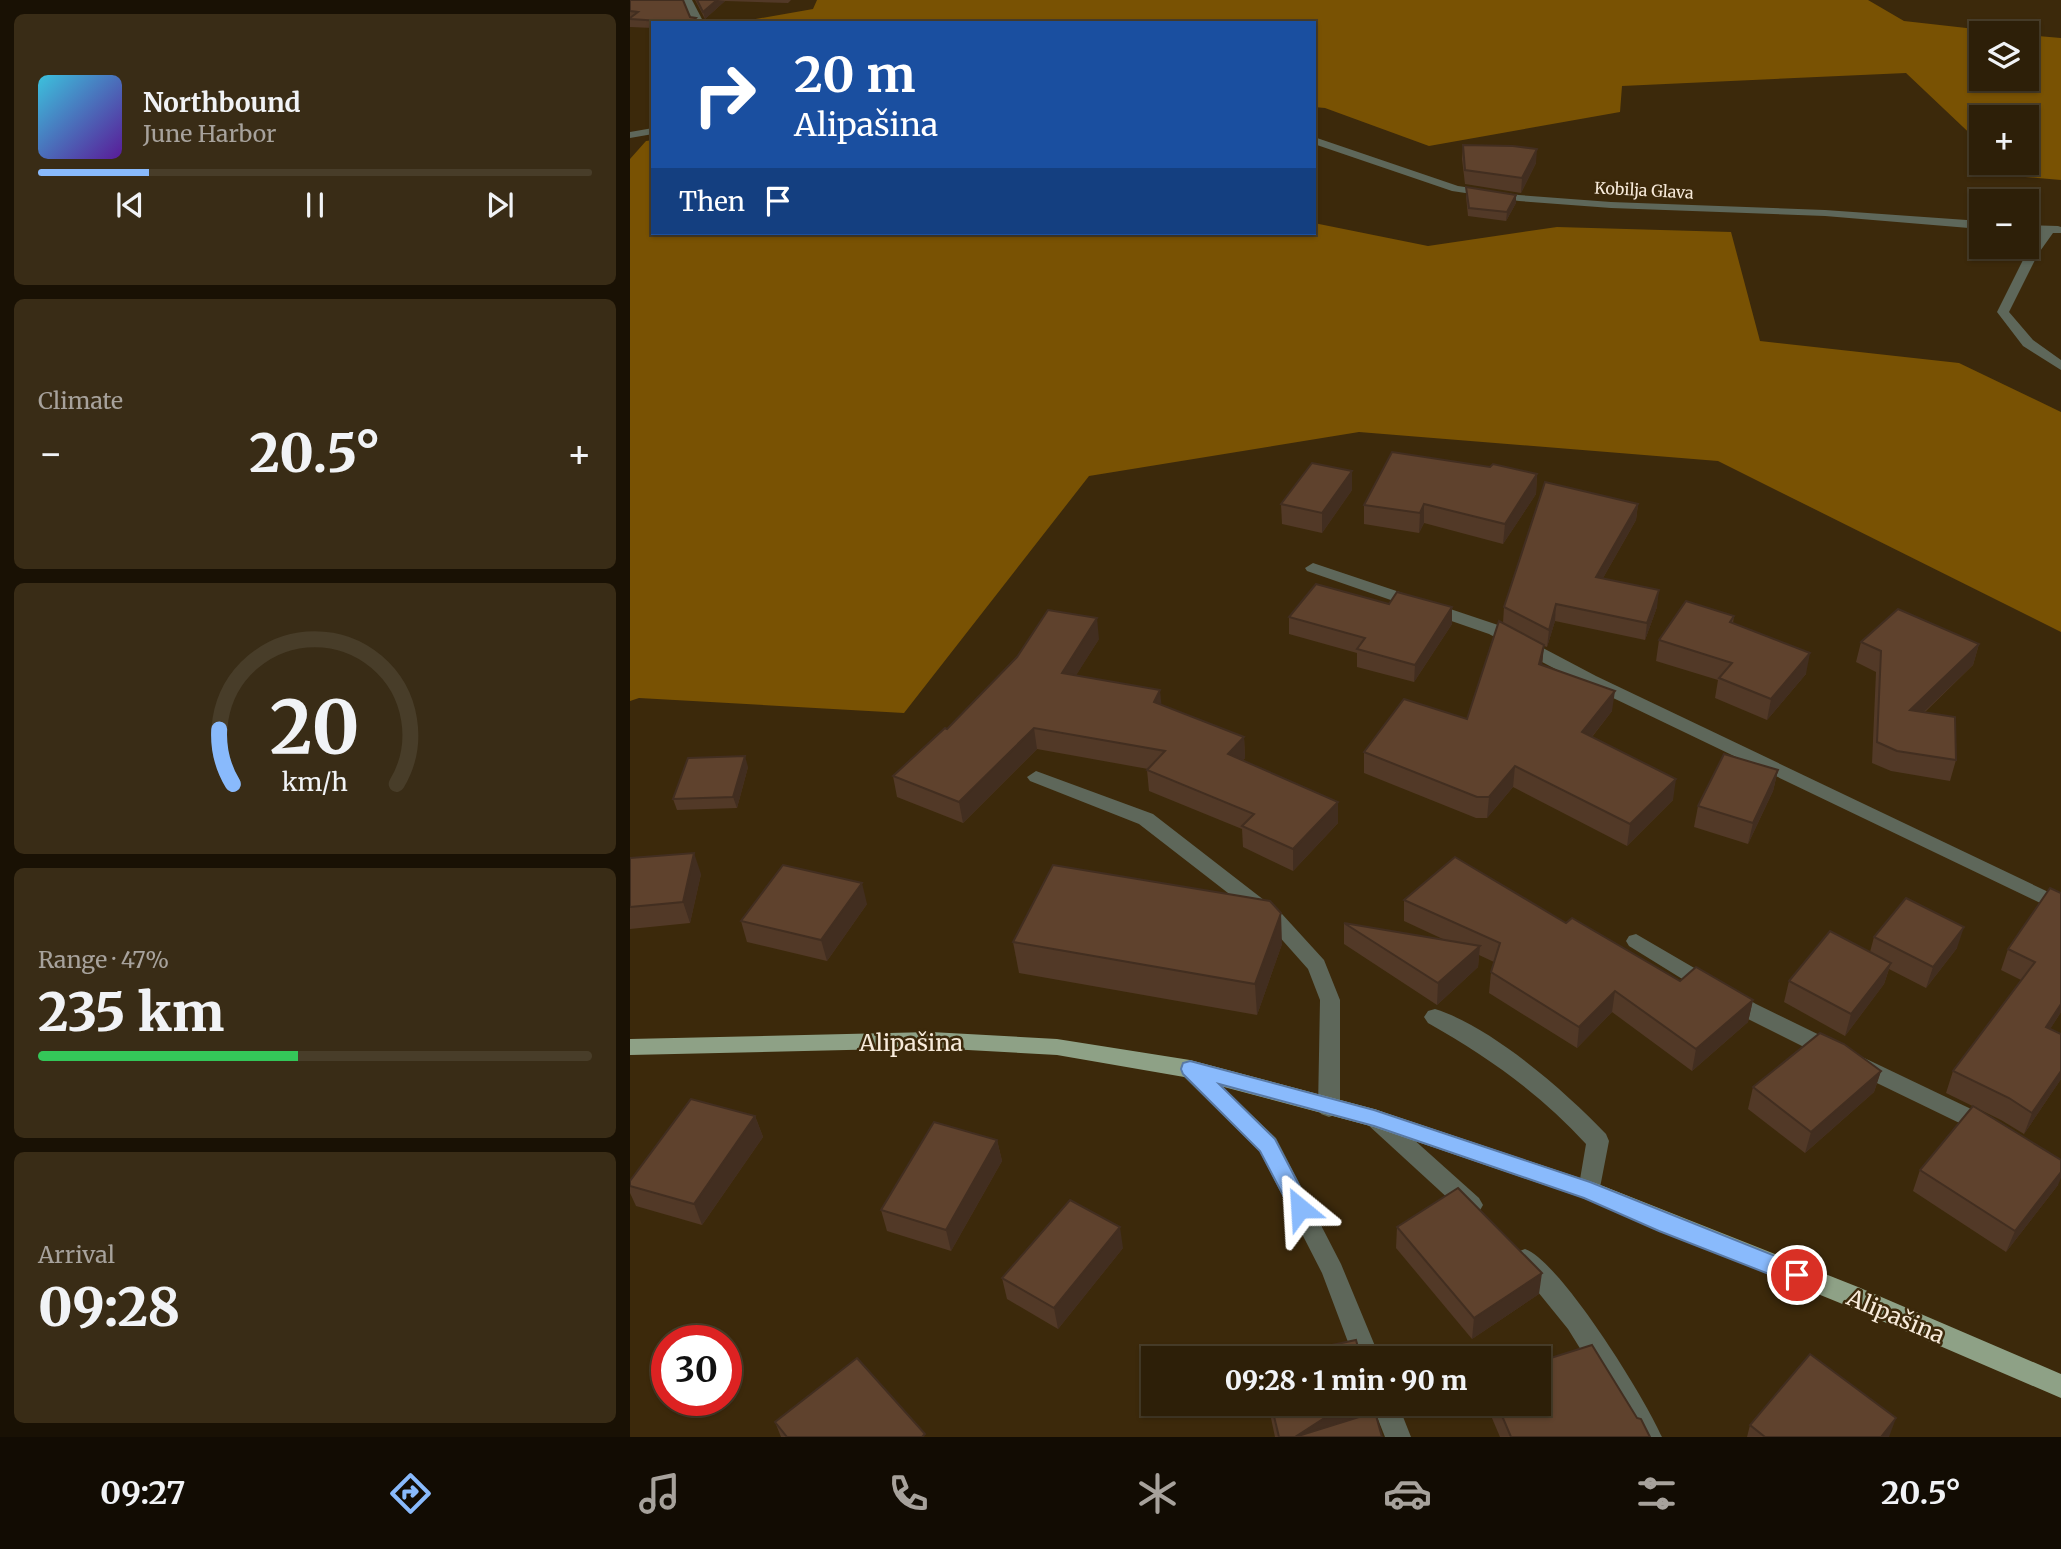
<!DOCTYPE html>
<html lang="en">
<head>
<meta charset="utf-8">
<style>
	:root { --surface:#2d1f08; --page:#392c16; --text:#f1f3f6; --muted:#a7a29c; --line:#483d29; --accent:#89bafc }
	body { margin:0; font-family:Merriweather,serif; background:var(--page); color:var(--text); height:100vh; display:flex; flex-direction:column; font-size:26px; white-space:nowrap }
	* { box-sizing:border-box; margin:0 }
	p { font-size:23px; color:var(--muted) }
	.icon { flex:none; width:38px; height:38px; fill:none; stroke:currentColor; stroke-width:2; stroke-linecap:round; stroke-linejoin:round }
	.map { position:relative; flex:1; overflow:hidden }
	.drawer { display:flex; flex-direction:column; gap:14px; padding:14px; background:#191104; width:630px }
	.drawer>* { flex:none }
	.top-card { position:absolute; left:21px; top:21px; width:665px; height:214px; border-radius:0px; box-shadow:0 2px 5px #0004,0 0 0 2px var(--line); background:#1a4fa0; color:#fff; overflow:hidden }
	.controls { position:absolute; left:1339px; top:21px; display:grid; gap:14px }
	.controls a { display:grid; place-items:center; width:70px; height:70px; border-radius:0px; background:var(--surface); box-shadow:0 2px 5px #0004,0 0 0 2px var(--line); font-size:35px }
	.speed { position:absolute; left:21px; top:1325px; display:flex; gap:14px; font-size:35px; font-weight:700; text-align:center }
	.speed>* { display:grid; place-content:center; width:91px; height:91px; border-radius:50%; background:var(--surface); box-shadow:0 2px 5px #0004,0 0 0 2px var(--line); line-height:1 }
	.speed .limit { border:10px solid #d22; background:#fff; color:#111 }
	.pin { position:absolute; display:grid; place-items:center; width:60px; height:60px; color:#fff; margin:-30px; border:4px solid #fff; border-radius:50%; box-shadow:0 2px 7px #0007 }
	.me { position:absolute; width:77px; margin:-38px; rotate:333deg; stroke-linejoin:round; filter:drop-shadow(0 0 5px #0008) }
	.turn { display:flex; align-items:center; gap:24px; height:147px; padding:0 28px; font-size:32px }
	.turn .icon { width:91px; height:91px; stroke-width:2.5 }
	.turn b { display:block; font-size:49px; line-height:60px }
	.then { display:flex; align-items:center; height:66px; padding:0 28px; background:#0003; gap:14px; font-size:26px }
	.big { font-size:52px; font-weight:800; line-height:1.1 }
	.drawer .card { flex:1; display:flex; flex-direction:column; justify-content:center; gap:10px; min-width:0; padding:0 24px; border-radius:10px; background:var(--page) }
	.drawer .dial { align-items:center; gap:0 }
	.dial svg { height:182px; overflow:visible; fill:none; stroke:var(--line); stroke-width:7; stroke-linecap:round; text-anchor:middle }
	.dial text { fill:var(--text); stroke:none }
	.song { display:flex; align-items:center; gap:21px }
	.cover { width:84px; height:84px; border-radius:10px; background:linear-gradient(135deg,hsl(190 70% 55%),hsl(270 70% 35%)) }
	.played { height:7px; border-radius:4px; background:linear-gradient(90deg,var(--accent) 20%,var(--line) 20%) }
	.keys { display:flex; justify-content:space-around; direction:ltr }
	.heat { display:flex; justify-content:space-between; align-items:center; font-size:38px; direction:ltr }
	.charge { height:10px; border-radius:5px; background:linear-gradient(90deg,#34c759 47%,var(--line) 0) }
	.trip { position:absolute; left:511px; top:1346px; width:410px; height:70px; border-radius:0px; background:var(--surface); box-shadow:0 2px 5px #0004,0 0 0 2px var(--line); font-weight:800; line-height:70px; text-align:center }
	.dock { display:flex; height:112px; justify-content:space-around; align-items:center; background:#120c03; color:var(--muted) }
	.dock .icon { width:49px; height:49px }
	.dock .on { color:var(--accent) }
	.dock b { font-size:32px; color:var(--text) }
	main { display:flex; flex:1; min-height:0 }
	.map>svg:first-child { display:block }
	.forest { fill:#795203 }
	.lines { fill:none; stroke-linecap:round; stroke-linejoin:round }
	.minor { fill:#5e675a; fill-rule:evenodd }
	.primary { fill:#8ea186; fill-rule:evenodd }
	.wall { fill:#523927 }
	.shaded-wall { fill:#422e20 }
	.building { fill:#5f422d; stroke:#422e20; stroke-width:2 }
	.route { fill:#89bafc; stroke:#5979a4; stroke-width:2 }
	.labels { text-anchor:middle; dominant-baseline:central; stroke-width:5; stroke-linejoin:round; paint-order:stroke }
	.far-street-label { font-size:16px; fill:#f7eada; stroke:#3c290b }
	.near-street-label { font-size:23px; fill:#f7eada; stroke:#3c290b }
</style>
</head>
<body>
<main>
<section class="drawer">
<div class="card">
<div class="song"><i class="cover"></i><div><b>Northbound</b><p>June Harbor</p></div></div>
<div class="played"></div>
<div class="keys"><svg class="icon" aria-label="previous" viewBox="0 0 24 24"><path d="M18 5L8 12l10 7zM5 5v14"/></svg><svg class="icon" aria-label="pause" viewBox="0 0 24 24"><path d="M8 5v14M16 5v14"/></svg><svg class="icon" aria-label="next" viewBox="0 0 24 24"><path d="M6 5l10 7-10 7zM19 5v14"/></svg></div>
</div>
<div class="card"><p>Climate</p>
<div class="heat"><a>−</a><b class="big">20.5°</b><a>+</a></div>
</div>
<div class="card dial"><svg viewBox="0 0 100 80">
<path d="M14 69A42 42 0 1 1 86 69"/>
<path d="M14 69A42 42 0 0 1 8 45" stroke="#89bafc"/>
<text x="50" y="56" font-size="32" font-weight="700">20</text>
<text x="50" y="72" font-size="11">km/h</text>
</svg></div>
<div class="card"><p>Range · 47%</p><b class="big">235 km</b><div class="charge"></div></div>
<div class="card"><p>Arrival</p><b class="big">09:28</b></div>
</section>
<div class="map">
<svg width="1431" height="1437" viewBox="0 0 1431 1437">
	<rect width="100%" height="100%" fill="#3c290b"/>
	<g class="forest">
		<polygon points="187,0 1238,0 1274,21 1381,33 1351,33 1351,79 1396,79 1397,35 1431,38 1431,180 1384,176 1371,163 1396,163 1396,117 1351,117 1351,144 1276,73 992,86 990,112 799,146 695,108 684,107 684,23 116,23 120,20 183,9"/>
		<polygon points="23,140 23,233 684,233 684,223 798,246 927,227 1101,232 1130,341 1329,363 1431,412 1431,632 1088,461 729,432 459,476 274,713 9,698 0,701 0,159 16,141"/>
	</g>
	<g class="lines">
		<g class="minor">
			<polygon points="52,0 62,0 74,23 64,23"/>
			<polygon points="23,128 23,134 0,138 0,132"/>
			<polygon points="684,137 828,186 889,195 981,202 1195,210 1351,221 1351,229 1195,216 981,208 889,201 822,191 684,144"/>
			<polygon points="1396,225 1428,226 1431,227 1431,233 1423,233 1408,254 1379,312 1403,340 1431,360 1431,370 1393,346 1367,312 1396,254 1411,232 1396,232"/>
			<polygon points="683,563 871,626 966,676 1431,898 1431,913 954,684 859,634 677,571 675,568"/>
			<polygon points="406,771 523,814 652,914 694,960 710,1000 710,1108 707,1114 699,1117 691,1114 688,1108 690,1000 678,969 638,924 509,824 400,781 397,777"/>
			<polygon points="1006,934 1126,1004 1208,1044 1211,1050 1208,1056 1200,1058 1192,1056 1112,1016 999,946 996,941 999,936"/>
			<path d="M805 1009C862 1027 935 1091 976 1134L979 1141 968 1198 960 1201 952 1198 948 1191 956 1144C910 1094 857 1056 798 1023L794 1017 798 1011Z"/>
			<polygon points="1228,1055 1362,1119 1365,1125 1362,1131 1354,1134 1346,1131 1220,1070 1217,1064 1220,1058"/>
			<polygon points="560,1060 568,1063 646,1138 711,1264 750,1358 724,1358 692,1273 630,1152 552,1075 549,1069 552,1063"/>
			<polygon points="745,1109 753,1112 849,1198 853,1205 849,1212 841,1215 833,1212 737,1124 734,1118 737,1112"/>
			<path d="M895 1249C931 1262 1015 1398 1032 1437H1005L938 1329 887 1266 883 1259 887 1252Z"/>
			<polygon points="742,1404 768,1404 781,1437 755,1437"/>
		</g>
		<polygon class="primary" points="301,1032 427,1039 560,1060 744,1109 968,1184 1228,1287 1431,1374 1431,1398 1210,1303 953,1198 744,1127 560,1078 427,1055 301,1048 0,1055 0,1039"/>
	</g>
	<g class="wall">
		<polygon points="0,0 60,17 67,23 23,23 23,28 0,27"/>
		<polygon points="65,0 161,0 158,3 95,1 75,19"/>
		<polygon points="833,145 906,163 891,193 835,184 832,159"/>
		<polygon points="836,187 886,195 886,203 876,221 838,216 836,196"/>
		<polygon points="907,474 906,494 873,544 794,523 789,533 734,524 734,505"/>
		<polygon points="722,490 692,533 652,524 651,504"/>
		<polygon points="1008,504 1006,520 973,578 1027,607 1015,640 925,621 917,647 914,646 912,665 982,711 962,737 1043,800 997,846 883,787 857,818 846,818 734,773 734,752 837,719 873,623 874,607"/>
		<polygon points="1104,616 1103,623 1176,674 1137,720 1085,698 1088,680 1026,661 1029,640"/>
		<polygon points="659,617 822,624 784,682 727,667 727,653 659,634"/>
		<polygon points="469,639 446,675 532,705 614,737 615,758 613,760 708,823 663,871 613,847 612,829 519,791 517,770 518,769 407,749 333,823 267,797 263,776 317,729"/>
		<polygon points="1231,642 1349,644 1343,665 1294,713 1326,760 1320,781 1261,771 1242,763 1246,672 1226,662"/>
		<polygon points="118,767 107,808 47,810 43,799"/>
		<polygon points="1148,770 1143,791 1118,844 1064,827 1068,806"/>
		<polygon points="0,858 71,874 60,923 0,929"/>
		<polygon points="1420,888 1431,1012 1420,1029 1431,1079 1394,1134 1371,1120 1316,1093 1323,1071 1391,980 1371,970 1378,949"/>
		<polygon points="774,900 936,923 1050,981 1123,1000 1118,1022 1062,1071 982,1012 947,1048 859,993 861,972 864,962 849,955 848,967 807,1005 714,944 714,923 815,940 774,921"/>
		<polygon points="237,904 197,961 117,942 111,921"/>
		<polygon points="1244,937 1327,948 1296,988 1259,969 1254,984 1215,1036 1154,1002 1159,981 1240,952"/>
		<polygon points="383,942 652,944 627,1015 389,973"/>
		<polygon points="1251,1071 1244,1092 1175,1153 1118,1109 1123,1087"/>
		<polygon points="125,1116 133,1137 72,1225 6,1206 0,1193 0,1181"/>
		<polygon points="367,1140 372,1161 321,1251 257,1231 251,1210"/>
		<polygon points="1290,1170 1428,1185 1376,1252 1283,1191"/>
		<polygon points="767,1227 909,1294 842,1339 766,1248"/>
		<polygon points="493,1248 428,1329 377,1299 372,1278"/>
		<polygon points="638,1404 739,1404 739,1409 723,1419 752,1437 645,1437"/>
		<polygon points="856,1404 908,1404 1007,1418 1020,1437 870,1437"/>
		<polygon points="145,1422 296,1437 151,1437"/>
		<polygon points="1120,1425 1259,1437 1117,1437"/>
	</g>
	<g class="shaded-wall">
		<polygon points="87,0 95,1 75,19 73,12"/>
		<polygon points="907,149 906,163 891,193 892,178"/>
		<polygon points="886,195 886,203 876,221 877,212"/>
		<polygon points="722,471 722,490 692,533 692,513"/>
		<polygon points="907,474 906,494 873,544 875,524"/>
		<polygon points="794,504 794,523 789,533 790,513"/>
		<polygon points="1008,504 1006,520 964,594 966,577"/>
		<polygon points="1029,590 1027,607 1015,640 1017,623"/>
		<polygon points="926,604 925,621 917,647 919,630"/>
		<polygon points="822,607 822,624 784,682 785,665"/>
		<polygon points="467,618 469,639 435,693 432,673"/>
		<polygon points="1349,644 1343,665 1274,731 1280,710"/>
		<polygon points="914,645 912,665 909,664"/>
		<polygon points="1180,653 1176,674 1137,720 1141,699"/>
		<polygon points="530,690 532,710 524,702"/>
		<polygon points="985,691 982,711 949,753 952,732"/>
		<polygon points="404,728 407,749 333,823 329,802"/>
		<polygon points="614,737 615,758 599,775 598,754"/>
		<polygon points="115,756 118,767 107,808 103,797"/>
		<polygon points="885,766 883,787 857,818 859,797"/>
		<polygon points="1148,770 1143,791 1118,844 1123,823"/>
		<polygon points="1046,779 1043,800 997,846 1000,824"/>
		<polygon points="708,802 708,823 663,871 663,849"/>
		<polygon points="64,853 71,874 60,923 53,902"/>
		<polygon points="232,883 237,904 197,961 191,940"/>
		<polygon points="651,913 652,944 627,1015 625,984"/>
		<polygon points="1334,927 1327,948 1296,988 1303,967"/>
		<polygon points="850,946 848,967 807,1005 808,983"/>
		<polygon points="1261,963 1254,984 1215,1036 1221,1014"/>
		<polygon points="985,991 982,1012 947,1048 949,1027"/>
		<polygon points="1123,1000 1118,1022 1062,1071 1066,1049"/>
		<polygon points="1431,1004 1431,1012 1408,1048 1416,1027"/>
		<polygon points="1251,1071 1244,1092 1175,1153 1181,1132"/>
		<polygon points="1431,1071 1431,1079 1394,1134 1402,1113"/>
		<polygon points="125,1116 133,1137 72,1225 64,1204"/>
		<polygon points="367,1140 372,1161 321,1251 316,1230"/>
		<polygon points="1431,1172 1431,1178 1428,1185 1376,1252 1385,1231"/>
		<polygon points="490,1227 493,1248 428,1329 424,1308"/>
		<polygon points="912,1273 909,1294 842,1339 844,1318"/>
		<polygon points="716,1404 739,1404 739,1409 696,1437 665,1437"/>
		<polygon points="1266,1418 1259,1437 1251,1437"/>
	</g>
	<g class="building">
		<polygon points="0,0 53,0 60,17 66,18 61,23 0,19 0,18 8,12 0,11"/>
		<polygon points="67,0 87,0 73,12"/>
		<polygon points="833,145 883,146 907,149 892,178 835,170"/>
		<polygon points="836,187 886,195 877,212 839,208"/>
		<polygon points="762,452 860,467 863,464 907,474 875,524 794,504 790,513 734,505"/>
		<polygon points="682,463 722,471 692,513 651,504"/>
		<polygon points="915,482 1008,504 966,577 1029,590 1017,623 926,604 919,630 874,607"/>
		<polygon points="686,584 759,604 767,592 822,607 785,665 727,649 735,638 659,617"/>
		<polygon points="1056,601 1104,616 1100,622 1180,653 1141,699 1089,678 1102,663 1029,640"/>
		<polygon points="1268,609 1349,644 1280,710 1325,717 1326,760 1267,751 1247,742 1251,651 1231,642"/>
		<polygon points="418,610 467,618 432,673 530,690 524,702 614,737 598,754 708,802 663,849 612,826 624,814 517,770 535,751 404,728 329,802 263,776 315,728 317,729 387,657"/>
		<polygon points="869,621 914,645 909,664 985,691 952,732 1046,779 1000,824 885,766 859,797 847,797 734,752 774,699 837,719"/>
		<polygon points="1094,754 1148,770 1123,823 1068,806"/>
		<polygon points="115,756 103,797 43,799 58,758"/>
		<polygon points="64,853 53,902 0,907 0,858"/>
		<polygon points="825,857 936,923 942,918 1050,981 1066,967 1123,1000 1066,1049 985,991 949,1027 861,972 870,943 774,900"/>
		<polygon points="153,865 232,883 191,940 111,921"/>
		<polygon points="423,865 640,901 651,913 625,984 383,942"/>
		<polygon points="1420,888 1431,893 1431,1004 1416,1027 1431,1034 1431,1071 1402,1113 1379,1098 1323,1071 1405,962 1378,949"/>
		<polygon points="1276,898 1334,927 1303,967 1244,937"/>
		<polygon points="714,923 850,946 808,983"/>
		<polygon points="1200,931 1261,963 1221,1014 1159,981"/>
		<polygon points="1190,1033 1214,1044 1251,1071 1181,1132 1123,1087"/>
		<polygon points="61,1099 125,1116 64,1204 0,1186 0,1181"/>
		<polygon points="1343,1106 1431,1160 1431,1172 1385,1231 1290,1170"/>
		<polygon points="304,1122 367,1140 316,1230 251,1210"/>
		<polygon points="828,1188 912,1273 844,1318 767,1227"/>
		<polygon points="440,1200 490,1227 424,1308 372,1278"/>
		<polygon points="726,1340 731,1358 640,1358"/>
		<polygon points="962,1345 1007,1418 1011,1419 1020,1437 881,1437 867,1404 908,1404 908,1362"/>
		<polygon points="1180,1354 1266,1418 1251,1437 1135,1437 1120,1425"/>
		<polygon points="227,1358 295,1434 292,1437 157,1437 145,1422"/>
		<polygon points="641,1404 716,1404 665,1437 745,1412 752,1437 649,1437"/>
	</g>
	<polygon class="route" points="560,1061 744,1110 960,1182 1175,1268 1178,1275 1175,1282 1167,1285 1029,1231 954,1198 744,1126 589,1084 645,1139 681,1208 678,1214 670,1217 663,1214 630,1151 553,1074 551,1069 553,1063"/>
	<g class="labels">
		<g class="far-street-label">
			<text transform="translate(1014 190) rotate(3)">Kobilja Glava</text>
		</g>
		<g class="near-street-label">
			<text x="281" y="1042">Alipašina</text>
			<text transform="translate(1266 1316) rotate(23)">Alipašina</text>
		</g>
	</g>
</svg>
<div class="controls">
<a><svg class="icon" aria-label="layers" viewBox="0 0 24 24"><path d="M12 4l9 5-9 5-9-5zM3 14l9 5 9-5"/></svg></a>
<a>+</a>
<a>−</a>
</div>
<div class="speed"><div class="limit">30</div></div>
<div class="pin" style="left:1167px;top:1275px;background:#d93025"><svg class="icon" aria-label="arrive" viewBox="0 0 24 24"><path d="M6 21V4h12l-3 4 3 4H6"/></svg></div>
<svg class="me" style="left:670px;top:1208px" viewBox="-20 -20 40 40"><path d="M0-17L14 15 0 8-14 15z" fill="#89bafc" stroke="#fff" stroke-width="4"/></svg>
<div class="trip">09:28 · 1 min · 90 m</div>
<div class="top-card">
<div class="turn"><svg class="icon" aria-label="right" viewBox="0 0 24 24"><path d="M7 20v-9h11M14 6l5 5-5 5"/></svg><div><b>20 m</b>Alipašina</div></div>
<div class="then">Then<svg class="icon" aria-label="arrive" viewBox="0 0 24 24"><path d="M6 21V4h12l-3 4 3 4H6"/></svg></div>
</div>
</div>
</main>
<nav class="dock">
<b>09:27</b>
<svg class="icon on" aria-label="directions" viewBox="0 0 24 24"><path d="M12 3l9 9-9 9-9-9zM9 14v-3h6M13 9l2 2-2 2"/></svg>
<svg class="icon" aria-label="music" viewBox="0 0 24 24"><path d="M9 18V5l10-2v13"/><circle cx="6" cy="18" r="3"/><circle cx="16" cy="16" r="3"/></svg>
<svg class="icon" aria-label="phone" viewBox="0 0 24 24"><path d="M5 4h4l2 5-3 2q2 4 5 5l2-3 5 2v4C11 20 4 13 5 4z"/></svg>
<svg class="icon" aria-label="climate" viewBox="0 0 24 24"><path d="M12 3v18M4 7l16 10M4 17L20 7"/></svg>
<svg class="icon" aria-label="car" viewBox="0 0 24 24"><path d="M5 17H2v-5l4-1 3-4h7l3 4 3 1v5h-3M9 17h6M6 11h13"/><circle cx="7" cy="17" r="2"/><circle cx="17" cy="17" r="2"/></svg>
<svg class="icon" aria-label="filters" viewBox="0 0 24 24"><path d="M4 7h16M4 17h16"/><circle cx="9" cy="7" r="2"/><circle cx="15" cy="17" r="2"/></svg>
<b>20.5°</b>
</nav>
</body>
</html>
